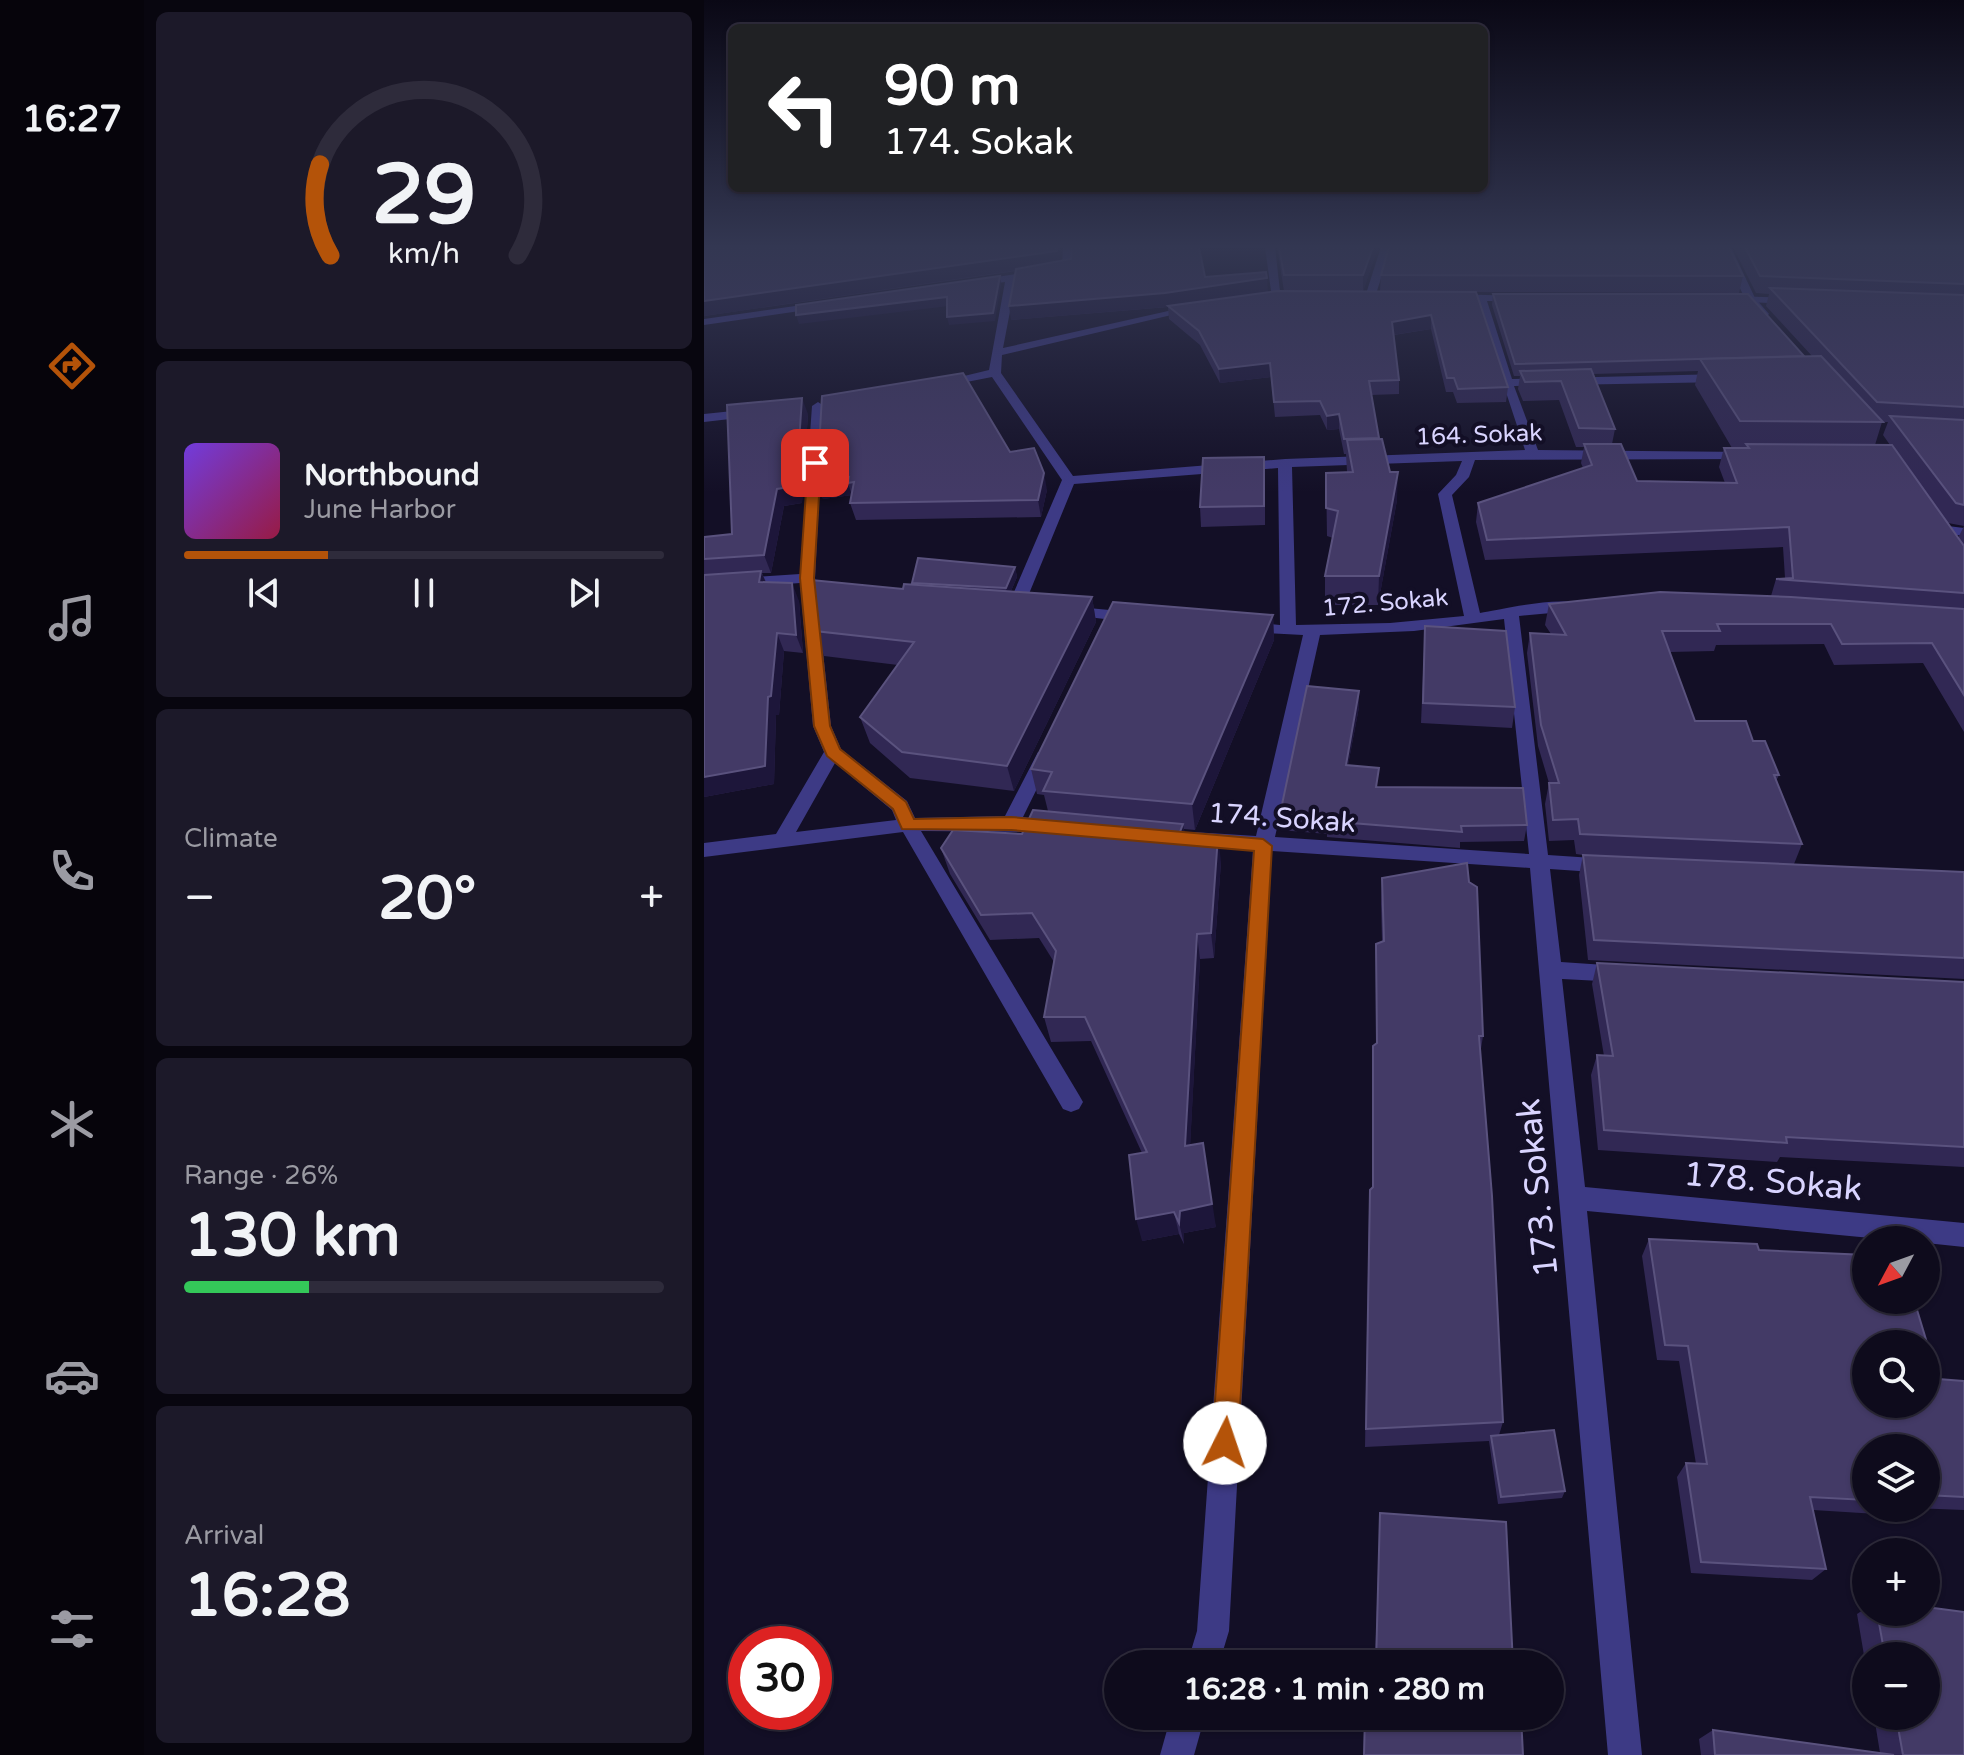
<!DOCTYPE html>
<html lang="en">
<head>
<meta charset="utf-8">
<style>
	:root { --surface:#0e0b1c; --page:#1c1929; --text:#f1f3f6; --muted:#9b9ba3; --line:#2e2b3b; --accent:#b45309 }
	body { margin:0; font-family:"Varela Round",sans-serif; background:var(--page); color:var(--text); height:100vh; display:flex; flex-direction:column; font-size:30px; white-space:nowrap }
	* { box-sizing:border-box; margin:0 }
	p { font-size:26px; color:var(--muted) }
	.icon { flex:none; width:44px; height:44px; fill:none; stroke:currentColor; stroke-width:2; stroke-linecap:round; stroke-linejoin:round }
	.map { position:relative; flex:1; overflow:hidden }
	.drawer { display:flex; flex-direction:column; gap:12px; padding:12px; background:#08060f; width:560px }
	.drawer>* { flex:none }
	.hud { position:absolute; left:24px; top:24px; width:760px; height:168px; border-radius:12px; box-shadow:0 2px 6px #0004,0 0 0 2px var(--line); background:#202124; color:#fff; overflow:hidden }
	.needle { width:52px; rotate:229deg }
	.buttons { position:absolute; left:1148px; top:1226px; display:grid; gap:16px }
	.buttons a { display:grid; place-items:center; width:88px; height:88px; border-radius:50%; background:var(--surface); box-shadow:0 2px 6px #0004,0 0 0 2px var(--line); font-size:40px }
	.speed { position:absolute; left:24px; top:1626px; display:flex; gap:16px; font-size:40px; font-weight:700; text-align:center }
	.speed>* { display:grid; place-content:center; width:104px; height:104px; border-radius:50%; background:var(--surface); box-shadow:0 2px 6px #0004,0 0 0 2px var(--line); line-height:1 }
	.speed .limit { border:12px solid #d22; background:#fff; color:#111 }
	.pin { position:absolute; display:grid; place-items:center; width:68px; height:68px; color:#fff; margin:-34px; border-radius:16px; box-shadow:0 4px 12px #0006 }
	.me { position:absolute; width:88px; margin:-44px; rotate:4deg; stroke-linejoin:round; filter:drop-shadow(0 0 6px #0008) }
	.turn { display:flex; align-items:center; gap:28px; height:168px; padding:0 24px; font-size:36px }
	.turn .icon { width:104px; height:104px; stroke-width:2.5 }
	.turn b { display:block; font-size:56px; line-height:68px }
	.big { font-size:60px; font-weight:700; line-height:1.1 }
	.drawer .card { flex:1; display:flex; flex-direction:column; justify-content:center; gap:12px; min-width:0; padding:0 28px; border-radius:12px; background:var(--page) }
	.drawer .dial { align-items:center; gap:0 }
	.dial svg { height:208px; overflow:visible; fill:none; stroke:var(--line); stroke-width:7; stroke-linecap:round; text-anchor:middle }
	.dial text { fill:var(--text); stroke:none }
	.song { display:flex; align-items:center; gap:24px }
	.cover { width:96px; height:96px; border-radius:12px; background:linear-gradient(135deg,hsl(260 70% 55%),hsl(340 70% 35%)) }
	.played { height:8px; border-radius:4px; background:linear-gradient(90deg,var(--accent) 30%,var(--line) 30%) }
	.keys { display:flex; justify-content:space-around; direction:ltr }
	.heat { display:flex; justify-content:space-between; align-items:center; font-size:44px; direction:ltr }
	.charge { height:12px; border-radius:6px; background:linear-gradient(90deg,#34c759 26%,var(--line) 0) }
	.trip { position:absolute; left:400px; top:1650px; width:460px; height:80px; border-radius:40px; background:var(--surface); box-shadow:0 2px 6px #0004,0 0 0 2px var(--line); font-weight:700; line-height:80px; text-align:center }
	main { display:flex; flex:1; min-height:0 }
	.tab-bar { display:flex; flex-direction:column; width:144px; justify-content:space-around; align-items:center; background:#06040b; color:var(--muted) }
	.tab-bar .icon { width:56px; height:56px }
	.tab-bar .active { color:var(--accent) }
	.tab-bar b { font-size:36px; color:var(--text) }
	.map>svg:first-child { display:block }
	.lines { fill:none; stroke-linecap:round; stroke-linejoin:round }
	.minor { fill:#3d3a85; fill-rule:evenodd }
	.tertiary { fill:#3d3a85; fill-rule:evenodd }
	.wall { fill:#312854; fill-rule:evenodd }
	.shaded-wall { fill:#1d163a }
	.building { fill:#433a66; stroke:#5a527e; stroke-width:2; fill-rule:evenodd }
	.route { fill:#b45309; stroke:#753606; stroke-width:2 }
	.labels { text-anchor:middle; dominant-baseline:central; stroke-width:8; stroke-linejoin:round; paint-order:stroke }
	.far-street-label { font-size:24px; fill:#d9d4ff; stroke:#130f26 }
	.street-label { font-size:28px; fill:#d9d4ff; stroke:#130f26 }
	.near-street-label { font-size:34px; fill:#d9d4ff; stroke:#130f26 }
</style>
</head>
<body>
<main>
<nav class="tab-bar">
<b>16:27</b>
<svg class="icon active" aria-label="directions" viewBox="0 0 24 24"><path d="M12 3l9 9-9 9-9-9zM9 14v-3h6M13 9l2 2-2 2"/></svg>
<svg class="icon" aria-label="music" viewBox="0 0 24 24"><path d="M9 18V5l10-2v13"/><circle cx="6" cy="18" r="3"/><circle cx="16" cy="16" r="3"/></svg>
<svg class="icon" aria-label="phone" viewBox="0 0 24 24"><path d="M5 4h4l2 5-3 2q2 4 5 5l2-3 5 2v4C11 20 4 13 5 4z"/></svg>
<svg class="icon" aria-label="climate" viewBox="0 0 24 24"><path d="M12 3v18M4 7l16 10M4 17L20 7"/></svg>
<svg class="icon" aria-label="car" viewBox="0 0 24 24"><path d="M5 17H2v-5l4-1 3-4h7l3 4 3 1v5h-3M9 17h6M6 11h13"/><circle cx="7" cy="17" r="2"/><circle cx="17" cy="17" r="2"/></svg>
<svg class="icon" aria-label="filters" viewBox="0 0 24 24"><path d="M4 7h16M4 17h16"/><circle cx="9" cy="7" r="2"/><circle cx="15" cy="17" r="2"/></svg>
</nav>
<section class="drawer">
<div class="card dial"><svg viewBox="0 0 100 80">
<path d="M14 69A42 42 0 1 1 86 69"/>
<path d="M14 69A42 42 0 0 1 10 34" stroke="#b45309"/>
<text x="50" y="56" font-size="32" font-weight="700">29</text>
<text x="50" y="72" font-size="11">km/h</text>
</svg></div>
<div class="card">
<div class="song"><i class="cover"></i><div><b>Northbound</b><p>June Harbor</p></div></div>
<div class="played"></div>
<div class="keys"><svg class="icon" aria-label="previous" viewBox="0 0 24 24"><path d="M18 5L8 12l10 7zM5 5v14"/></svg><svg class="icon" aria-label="pause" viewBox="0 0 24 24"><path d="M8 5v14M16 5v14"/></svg><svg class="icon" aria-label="next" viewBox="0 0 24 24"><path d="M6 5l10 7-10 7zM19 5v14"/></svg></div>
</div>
<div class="card"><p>Climate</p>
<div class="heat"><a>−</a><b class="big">20°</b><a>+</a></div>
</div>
<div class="card"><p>Range · 26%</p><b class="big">130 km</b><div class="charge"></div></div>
<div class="card"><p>Arrival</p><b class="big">16:28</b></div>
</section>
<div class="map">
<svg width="1260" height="1755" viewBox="0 0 1260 1755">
	<rect width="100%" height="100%" fill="#130f26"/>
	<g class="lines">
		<g class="minor">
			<path d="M359 247H369L367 271 312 280 299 348 491 305 497 308 298 355 297 373 369 476 581 459 821 450 772 301 742 299 741 297 746 294 818 296V300L814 301H783L808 379 1019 374 1025 378 1019 382 810 386 834 450 1043 452 1050 456 1048 459 771 460 765 477 748 495 776 613C796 610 862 594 877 606L869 611 815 616 844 855 904 859 911 861 914 866 911 871 904 873 846 869 857 962 916 966 924 968 927 974 924 980 916 982 858 979 881 1187 1260 1223V1247L1222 1243V1240H1188L883 1211 938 1755H904L826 868 568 851 525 1631 515 1664H483L493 1631 549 850 489 846 479 839 489 832 552 836 599 635 543 632 535 627 543 622 576 625 574 468 370 484 320 606 312 611 304 606 358 480 288 377 237 387 231 383 285 370 301 282 270 286 266 285V281L358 267ZM758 461 752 475 734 494 760 616 686 623 592 625 588 467ZM800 619 825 854 571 837 616 635 710 631Z"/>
			<polygon points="561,247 571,247 577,300 568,298"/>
			<polygon points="677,247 687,247 671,297 666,300 661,297"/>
			<polygon points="1026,296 1090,298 1095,301 1090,304 1022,301 1022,297"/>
			<polygon points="119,302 123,303 123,307 0,325 0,319"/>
			<path d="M114 402 120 406 111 578 127 726 137 749 203 801 211 818 301 816 334 752H346L349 756 319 817 357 822 360 827 357 832 217 831 375 1095 379 1102 375 1109 367 1112 359 1109 199 832 0 857V843L72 834 120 752 109 726 96 583 0 590V580L96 574 108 406ZM131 763 188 810 192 820 92 832Z"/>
			<polygon points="48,409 54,413 52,416 0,422 0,414"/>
			<polygon points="1236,525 1260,528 1260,536 1231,532 1231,526"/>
			<polygon points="363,606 427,612 435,617 427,622 357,614 357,608"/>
			<polygon points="467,1716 501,1716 490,1755 456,1755"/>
		</g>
		<polygon class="tertiary" points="1017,247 1027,247 1051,298 1065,314 1063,316 1055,316 1041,299"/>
	</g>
	<g class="wall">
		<polygon points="0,247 356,247 355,261 501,277 564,292 580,291 573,247 674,247 659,291 676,291 677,275 1039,276 1035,293 772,292 804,387 802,402 753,403 749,392 742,392 727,329 690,335 695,380 695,394 667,395 675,439 693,500 674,605 621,605 621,576 629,538 623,536 622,473 643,472 642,454 640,454 635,429 623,430 616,415 571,417 567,377 516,383 496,345 465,319 464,307 307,320 312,271 0,316"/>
		<path d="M1029 247H1260V732L1219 663 1130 665 1120 644 1012 645 1010 651 966 652 991 721 1049 741 1075 775 1072 781 1098 844 1090 864 1260 872V979L884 960 875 875 879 855 872 854 870 840 845 841 841 804 845 783 834 746 823 653 826 633 847 634 841 625 845 604 1067 596 1072 579 1081 578 1079 547 781 560 772 522 774 503 879 468 877 463 880 447H872L855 400 819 401 814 389 816 376H810L788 305 789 294 1100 356H1108L1062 306 1065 294 1052 293ZM994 371 991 385 1028 448H1020L1015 467 1021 483 933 481 908 444 911 429 889 374ZM1178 422H1184L1179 435 1186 445H1171ZM1244 523 1260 526 1254 538Z"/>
		<polygon points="104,414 98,503 80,506 67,573 58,573 62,582 95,601 99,653 80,651 75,715 72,715 70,784 0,797 0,537 28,534"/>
		<polygon points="306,452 343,490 337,517 152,520 146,503 148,495 119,499 113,482"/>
		<polygon points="561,476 561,525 497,527 496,507"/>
		<polygon points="311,567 313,577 307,591 388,597 392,622 310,791 206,778 166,743 156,717 194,665 120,656 111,631 208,585 208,583"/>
		<polygon points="569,615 570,640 491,830 480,829 481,837 517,862 510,958 496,959 486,1145 512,1227 480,1233 480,1244 475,1234 438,1241 438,1153 387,1041 347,1042 340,1017 350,962 335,938 286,940 246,874 237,848 318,834 344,811 340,795 333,794 327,769"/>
		<polygon points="721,626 811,707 808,728 717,723"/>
		<polygon points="655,707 644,765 674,787 823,825 820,841 756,842 756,848 623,837 623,834 576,830 576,814"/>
		<polygon points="678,878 779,1036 776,1055 799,1422 795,1435 861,1491 858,1498 794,1504 785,1441 661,1447 665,1213 666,1190 668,1188 668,1071 669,1046 672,1044 672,944 678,941 677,904"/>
		<polygon points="893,963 1260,982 1260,1167 1076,1157 1073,1162 894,1150 887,1075 893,1055 900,1056 888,984"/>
		<polygon points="945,1239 1055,1250 1234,1379 1260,1381 1260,1510 1209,1508 1222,1508 1222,1448 1162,1448 1162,1508 1197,1508 1189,1515 1109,1510 1122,1569 1108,1580 987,1573 973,1477 982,1463 992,1464 975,1361 953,1360 938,1256"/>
		<polygon points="676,1513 809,1664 671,1664"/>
		<polygon points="1162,1608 1162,1612 1222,1612 1260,1755 997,1755 995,1739 1009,1730 1176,1753 1170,1716 1222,1716 1222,1656 1162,1656 1162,1667 1153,1614"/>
	</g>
	<g class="shaded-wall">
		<polygon points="353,247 356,247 355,264 0,316 0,301"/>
		<polygon points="669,247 674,247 659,292 659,275"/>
		<polygon points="296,276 297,285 291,321 245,325 243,317"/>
		<polygon points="563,278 564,292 462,307 307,320 305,306"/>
		<polygon points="243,297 245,306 95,324 92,315"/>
		<polygon points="727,315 727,329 688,335 688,322"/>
		<polygon points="566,363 567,377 516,383 515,369"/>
		<polygon points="98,398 104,414 98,503 80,506 67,573 60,555 73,489"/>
		<polygon points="635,414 635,429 623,430 623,416"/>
		<polygon points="694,472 693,500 674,605 675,576"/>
		<polygon points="340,473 343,490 337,517 334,500"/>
		<polygon points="145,477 144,483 148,495 119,499 113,482"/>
		<polygon points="311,567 313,577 304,598 302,588"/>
		<polygon points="57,571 64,588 55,582"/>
		<polygon points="88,583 95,601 99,653 92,635"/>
		<polygon points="388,597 392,622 310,791 303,766"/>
		<polygon points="569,615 570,640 491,830 488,804"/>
		<polygon points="73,633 80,651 75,715 72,715 70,784 0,797 0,777 64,697"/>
		<polygon points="655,691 655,707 641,781 642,765"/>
		<polygon points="479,824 483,849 474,837"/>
		<polygon points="514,836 517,862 510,958 507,933"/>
		<polygon points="493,934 496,959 485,1169 481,1146"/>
		<polygon points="499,1143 512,1227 480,1233 480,1244 475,1223 476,1211"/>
		<polygon points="470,1212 475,1234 438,1241 432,1219"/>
	</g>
	<g class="building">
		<polygon points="0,247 353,247 353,251 0,301"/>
		<polygon points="368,247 495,247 501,277 562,272 563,278 461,293 305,306 312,269 367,259"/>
		<polygon points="575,247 669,247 659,275 580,275"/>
		<polygon points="685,247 1025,247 1039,276 677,275"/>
		<polygon points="1041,247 1260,247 1260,284 1056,276"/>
		<polygon points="296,276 289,313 243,317 243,297 92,315 92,305"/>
		<polygon points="1066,288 1260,295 1260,407 1173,402"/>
		<polygon points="573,291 772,292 804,387 754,389 750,378 743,378 727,315 688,322 695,380 665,381 675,438 640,439 635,414 623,416 616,401 570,402 566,363 515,369 495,331 464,306"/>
		<polygon points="789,294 1044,294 1100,356 811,364"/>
		<polygon points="1117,356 1179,422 1036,421 996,359"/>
		<polygon points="887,369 911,429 875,428 857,381 821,382 816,371"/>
		<polygon points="259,373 306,452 330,448 340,473 334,500 146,503 150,482 144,483 145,477 113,482 118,396"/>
		<polygon points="98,398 92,486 73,489 60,555 0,559 0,537 28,534 23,405"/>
		<polygon points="1186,416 1260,420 1260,505 1252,503"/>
		<polygon points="678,439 686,472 694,472 675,576 621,576 634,511 622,508 622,473 649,472 643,440"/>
		<polygon points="880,444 917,444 933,481 1033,483 1020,448 1045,448 1042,444 1188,445 1260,546 1260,593 1072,579 1089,578 1085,527 783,540 774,503 888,465"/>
		<polygon points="560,457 560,506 496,507 499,458"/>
		<polygon points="214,558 311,567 302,588 208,583"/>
		<polygon points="57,571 55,582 88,583 92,635 73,633 67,696 64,697 61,766 0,777 0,575"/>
		<polygon points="107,580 199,589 200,584 388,597 303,766 198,752 156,717 210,642 111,631"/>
		<polygon points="956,592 1087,597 1260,609 1260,695 1228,643 1138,644 1127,624 1013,624 1016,631 958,631 991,721 1042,721 1049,741 1061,741 1075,775 1070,775 1098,844 876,834 874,819 849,820 845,783 855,783 837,725 826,633 862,635 845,604"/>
		<polygon points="409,602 569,615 488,804 339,791 348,772 327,769"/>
		<polygon points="721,626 802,631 811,707 719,703"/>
		<polygon points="603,686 655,691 642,765 675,768 672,787 819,788 823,825 757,826 758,832 623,821 624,818 576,814"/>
		<polygon points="329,810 479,824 474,837 514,836 507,933 493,934 481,1146 499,1143 508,1204 476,1211 475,1223 470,1212 432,1219 425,1155 443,1152 381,1017 340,1017 352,951 328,913 277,915 237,848 249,830 318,834"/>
		<polygon points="879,855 1260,872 1260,958 890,940"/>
		<polygon points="763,863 765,882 773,887 779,1036 775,1036 788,1196 799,1422 662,1429 666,1190 669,1187 669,1046 673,1043 672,944 680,941 678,878"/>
		<polygon points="893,963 1260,982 1260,1147 1082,1137 1083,1143 900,1130 893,1055 909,1056"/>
		<path d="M945 1239 1053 1244 1055 1250 1162 1255V1300H1210L1234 1379 1260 1381V1497L1222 1495V1448H1162V1500L1106 1497 1122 1569 997 1562 982 1463 1003 1464 984 1346 961 1345ZM1162 1344H1222V1404H1162Z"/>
		<polygon points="850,1430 861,1491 797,1497 787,1436"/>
		<polygon points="676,1513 802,1522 809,1664 672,1664"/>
		<polygon points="1222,1607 1260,1612 1260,1755 1199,1755 1192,1716 1222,1716 1222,1656 1181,1656 1173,1612 1222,1612"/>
		<polygon points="661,1716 817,1716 819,1755 660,1755"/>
		<polygon points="1009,1730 1190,1755 1011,1755"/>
	</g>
	<linearGradient id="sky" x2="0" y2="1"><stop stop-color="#0a0815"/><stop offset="0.5" stop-color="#333752"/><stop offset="1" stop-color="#333752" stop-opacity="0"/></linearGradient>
	<rect width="1260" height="493" fill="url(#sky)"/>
	<polygon class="route" points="111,460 117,463 110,578 126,726 136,749 202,802 210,819 307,817 559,839 568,846 534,1443 530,1452 521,1456 512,1452 508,1443 550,851 307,830 198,829 189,809 123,756 110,726 96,578 104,463"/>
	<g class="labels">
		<g class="far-street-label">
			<text transform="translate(775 435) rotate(-2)">164. Sokak</text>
			<text transform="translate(681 603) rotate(-5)">172. Sokak</text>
		</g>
		<g class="street-label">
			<text transform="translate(578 818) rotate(4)">174. Sokak</text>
		</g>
		<g class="near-street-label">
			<text transform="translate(1069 1182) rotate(5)">178. Sokak</text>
			<text transform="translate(834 1188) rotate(-96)">173. Sokak</text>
		</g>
	</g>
</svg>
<div class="buttons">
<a><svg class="needle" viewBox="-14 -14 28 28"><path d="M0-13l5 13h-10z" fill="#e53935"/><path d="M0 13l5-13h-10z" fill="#9b9ba3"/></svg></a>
<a><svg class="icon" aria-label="search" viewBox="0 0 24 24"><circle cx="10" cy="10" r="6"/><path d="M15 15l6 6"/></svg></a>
<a><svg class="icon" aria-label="layers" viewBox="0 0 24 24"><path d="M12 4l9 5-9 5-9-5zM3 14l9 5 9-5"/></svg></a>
<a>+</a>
<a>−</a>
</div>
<div class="speed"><div class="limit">30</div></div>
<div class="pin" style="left:111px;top:463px;background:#d93025"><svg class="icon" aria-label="arrive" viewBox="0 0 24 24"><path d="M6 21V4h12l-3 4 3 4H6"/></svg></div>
<svg class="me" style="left:521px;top:1443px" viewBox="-20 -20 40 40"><circle r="19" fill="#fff"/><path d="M0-13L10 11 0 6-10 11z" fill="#b45309"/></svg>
<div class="trip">16:28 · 1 min · 280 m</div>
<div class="hud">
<div class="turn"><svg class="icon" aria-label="left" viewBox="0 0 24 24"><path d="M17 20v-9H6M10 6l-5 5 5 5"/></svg><div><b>90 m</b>174. Sokak</div></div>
</div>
</div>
</main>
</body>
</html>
